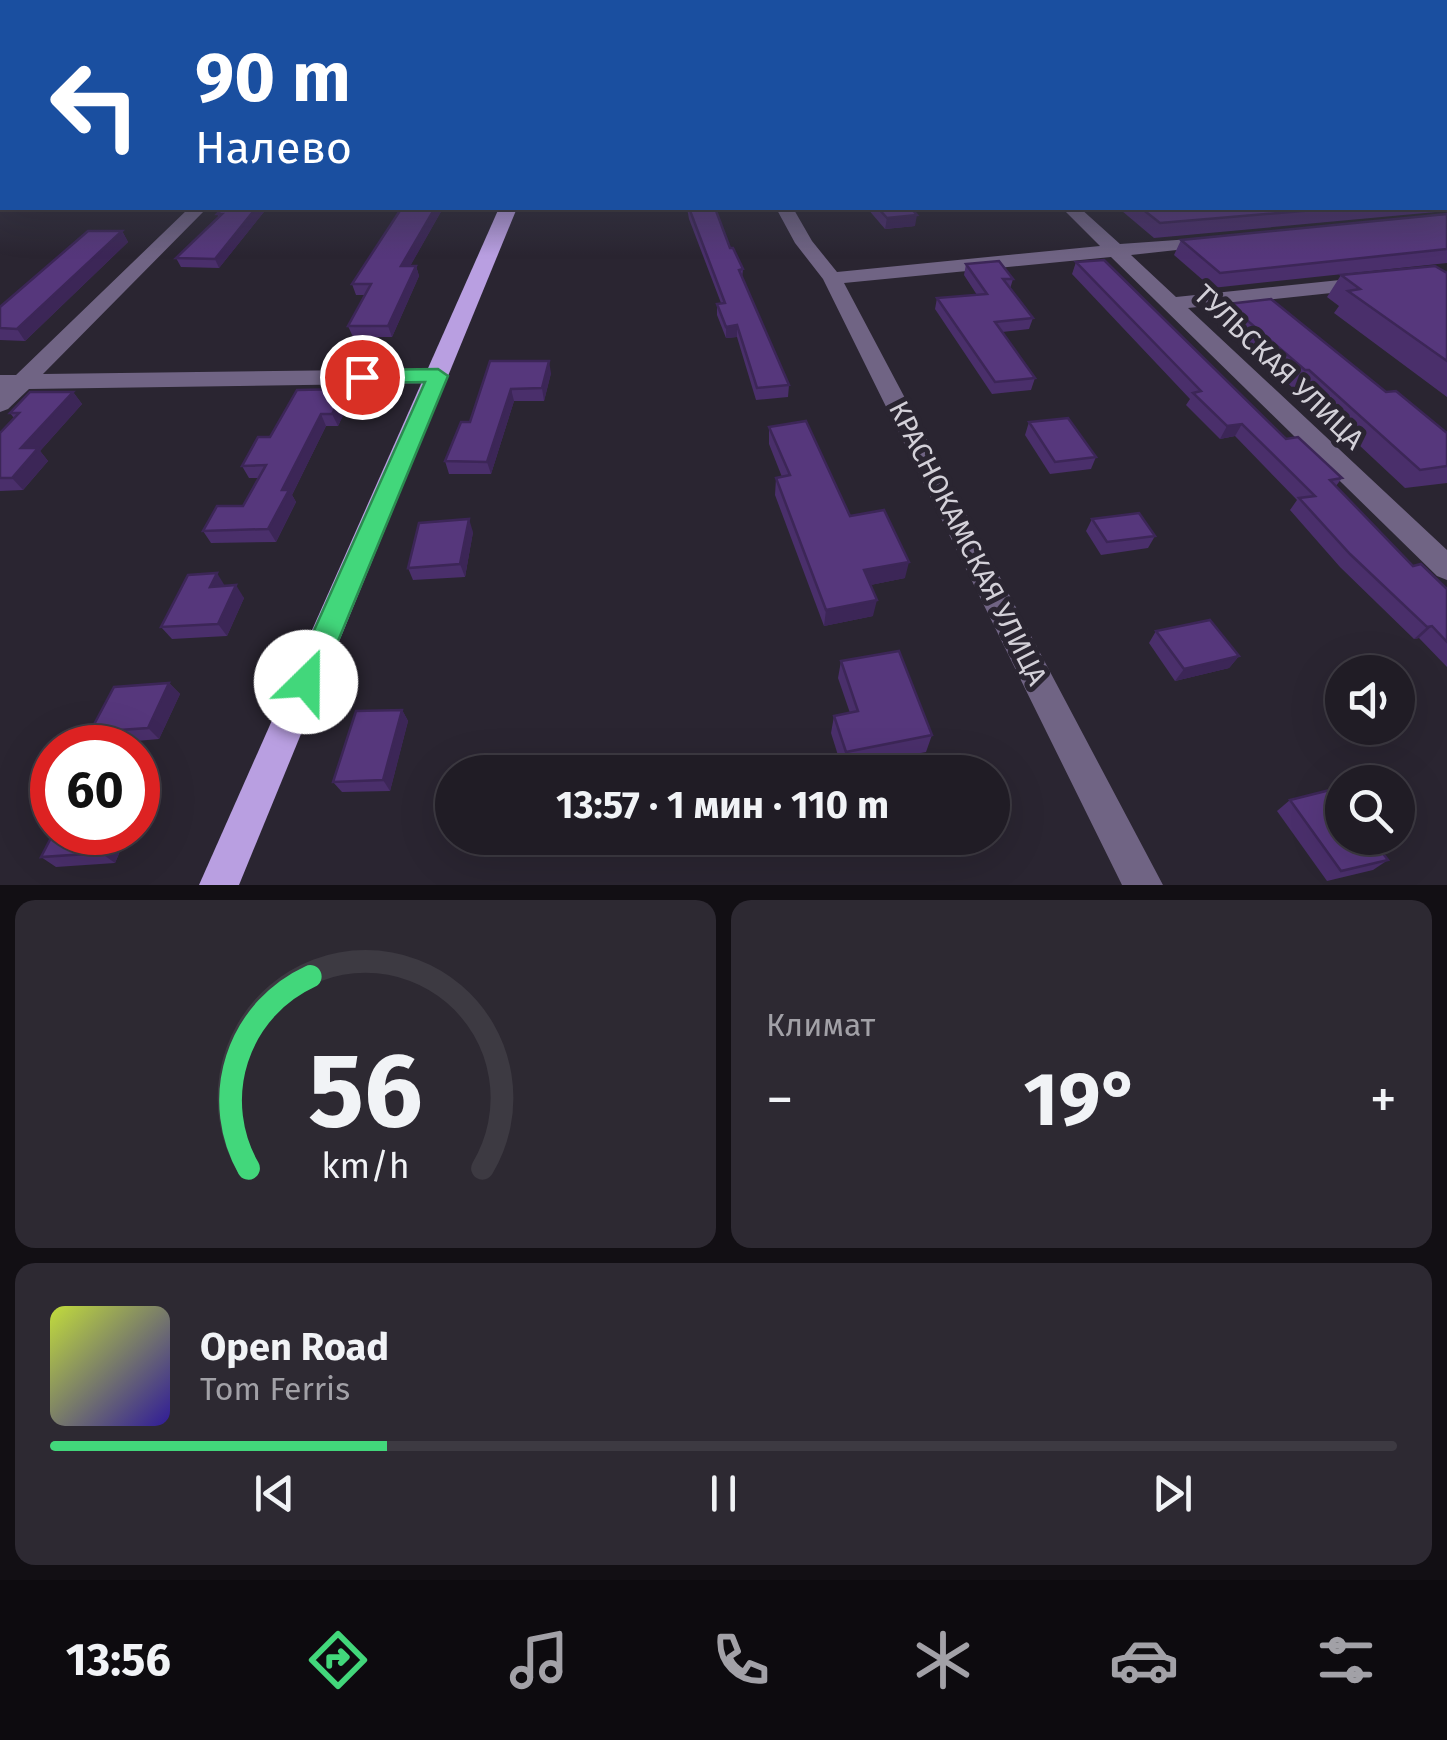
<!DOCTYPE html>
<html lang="ru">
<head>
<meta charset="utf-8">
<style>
	:root { --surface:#201c25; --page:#2d2932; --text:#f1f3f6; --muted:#a2a1a7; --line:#3d3a42; --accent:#42d77b }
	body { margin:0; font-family:"Fira Sans",sans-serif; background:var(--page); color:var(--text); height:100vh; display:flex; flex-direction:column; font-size:38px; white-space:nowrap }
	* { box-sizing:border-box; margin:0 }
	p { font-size:32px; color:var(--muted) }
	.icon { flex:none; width:55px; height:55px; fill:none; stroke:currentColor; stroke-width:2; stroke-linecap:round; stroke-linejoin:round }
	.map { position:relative; height:885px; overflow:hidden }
	.drawer { display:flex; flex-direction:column; gap:15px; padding:15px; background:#120f14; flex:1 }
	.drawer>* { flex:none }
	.hud { position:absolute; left:0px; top:0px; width:1448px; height:210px; box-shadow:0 10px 40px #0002,0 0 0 2px var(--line); background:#1a4fa0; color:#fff; overflow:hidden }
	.fabs { position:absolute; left:1325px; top:655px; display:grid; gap:20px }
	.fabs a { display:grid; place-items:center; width:90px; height:90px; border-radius:50%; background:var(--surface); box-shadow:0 10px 40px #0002,0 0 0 2px var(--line); font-size:50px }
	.speed { position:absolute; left:30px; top:725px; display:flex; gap:20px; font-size:50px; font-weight:700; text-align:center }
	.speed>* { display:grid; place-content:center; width:130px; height:130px; border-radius:50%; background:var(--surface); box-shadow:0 10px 40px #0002,0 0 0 2px var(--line); line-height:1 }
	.speed .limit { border:15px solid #d22; background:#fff; color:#111 }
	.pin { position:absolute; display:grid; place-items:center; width:85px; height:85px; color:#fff; margin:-42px; border:5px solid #fff; border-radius:50%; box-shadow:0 2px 10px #0007 }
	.me { position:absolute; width:110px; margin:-55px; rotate:23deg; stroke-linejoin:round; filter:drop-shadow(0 0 8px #0008) }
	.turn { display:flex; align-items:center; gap:35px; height:210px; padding:0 30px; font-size:45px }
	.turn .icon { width:130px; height:130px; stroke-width:2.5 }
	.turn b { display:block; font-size:70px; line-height:85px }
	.big { font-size:75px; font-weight:700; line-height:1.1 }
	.drawer .widget { flex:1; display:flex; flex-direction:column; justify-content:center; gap:15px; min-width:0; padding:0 35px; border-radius:20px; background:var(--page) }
	.drawer .dial { align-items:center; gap:0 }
	.dial svg { height:260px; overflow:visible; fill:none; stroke:var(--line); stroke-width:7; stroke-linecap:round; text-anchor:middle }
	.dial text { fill:var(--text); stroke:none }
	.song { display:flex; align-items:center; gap:30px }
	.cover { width:120px; height:120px; border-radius:15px; background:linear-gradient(135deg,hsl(70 70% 55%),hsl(250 70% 35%)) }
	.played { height:10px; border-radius:5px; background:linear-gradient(90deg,var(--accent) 25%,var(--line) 25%) }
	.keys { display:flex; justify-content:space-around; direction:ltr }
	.heat { display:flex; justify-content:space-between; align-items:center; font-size:55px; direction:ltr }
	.drawer .tiles { flex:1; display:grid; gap:15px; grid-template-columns:1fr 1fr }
	.widget:last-child { grid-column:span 2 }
	.trip { position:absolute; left:435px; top:755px; width:575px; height:100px; border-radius:50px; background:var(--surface); box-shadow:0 10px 40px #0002,0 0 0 2px var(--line); font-weight:700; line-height:100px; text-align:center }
	.menu { display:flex; height:160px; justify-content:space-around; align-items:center; background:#0d0b0f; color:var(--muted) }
	.menu .icon { width:70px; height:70px }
	.menu .active { color:var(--accent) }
	.menu b { font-size:45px; color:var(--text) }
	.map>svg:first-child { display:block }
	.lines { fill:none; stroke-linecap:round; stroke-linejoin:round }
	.minor { fill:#706484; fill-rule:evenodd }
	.major { fill:#b99fe1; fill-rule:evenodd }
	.wall { fill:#4a2f6b }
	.shaded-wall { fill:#3c2657 }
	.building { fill:#56377c; stroke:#3c2657; stroke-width:2.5 }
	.route { fill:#42d77b; stroke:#2b8c50; stroke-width:2.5 }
	.labels { text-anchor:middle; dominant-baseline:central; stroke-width:10; stroke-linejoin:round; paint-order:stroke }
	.street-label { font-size:28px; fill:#d3d0d8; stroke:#2a2531 }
</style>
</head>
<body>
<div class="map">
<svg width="1447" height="885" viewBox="0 0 1447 885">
	<rect width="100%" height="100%" fill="#2a2531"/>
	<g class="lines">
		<g class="minor">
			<rect x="0" y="132" width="2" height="6"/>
			<polygon points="189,208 207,208 43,374 438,369 449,376 438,383 29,389 8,409 0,412 0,375 16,375"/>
			<polygon points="776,208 793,208 812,241 837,272 1100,246 1062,208 1080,208 1120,244 1219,237 1219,245 1213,246 1131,255 1176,297 1369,277 1379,283 1369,289 1188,308 1447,550 1447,580 1437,576 1111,257 844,283 1163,885 1122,885 823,279 795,243"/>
		</g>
		<polygon class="major" points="499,208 517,208 239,885 199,885"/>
	</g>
	<g class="wall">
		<polygon points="1445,132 1447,132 1447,211 1154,238 1122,211 1123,208 1445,208"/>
		<polygon points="223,208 267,208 219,268 181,267 176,258 219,217 217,214"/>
		<polygon points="407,208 443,208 410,266 416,266 419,276 392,337 353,337 348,326 365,295 356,295 352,284"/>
		<polygon points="687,208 715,208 730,248 743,269 742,278 789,385 788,397 756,400 737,337 726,338 717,315 717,304 721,303 689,219"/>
		<polygon points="867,208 911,208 915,226 885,229"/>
		<polygon points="1447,214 1447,263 1212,288 1174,255 1181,240"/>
		<polygon points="122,231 128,242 25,341 0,340 0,307"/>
		<polygon points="1076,262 1286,439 1342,478 1336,486 1413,566 1447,589 1447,667 1419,638 1414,639 1340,567 1290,510 1297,500 1235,436 1220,439 1186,405 1190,399 1072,274"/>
		<polygon points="966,264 1013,279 1010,289 1033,318 1029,329 1002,332 1035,378 1031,390 992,394 935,309 937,298 977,295 964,275"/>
		<polygon points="1447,273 1447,397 1334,313 1339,306 1327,297 1341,275"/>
		<polygon points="1228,304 1386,392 1447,433 1447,483 1405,488 1298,388 1293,388 1219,322"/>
		<polygon points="490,361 551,373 544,401 514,401 491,474 449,474 445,461 470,422"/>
		<polygon points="73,392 82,404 40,451 48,461 23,490 0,491 0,433 14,418 10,413"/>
		<polygon points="350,401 338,426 326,426 292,495 296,502 276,542 211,543 203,531 243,506 259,478 249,478 242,466 270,437"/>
		<polygon points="1029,422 1096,457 1091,469 1050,474 1025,435"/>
		<polygon points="769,427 905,578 870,585 873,616 824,626 775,495 776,478 782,477 769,444"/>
		<polygon points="1092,519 1155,536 1148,548 1101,555 1086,531"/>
		<polygon points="473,532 465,577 413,580 408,568"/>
		<polygon points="225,586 244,598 227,636 172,639 161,627"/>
		<polygon points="1156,631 1239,656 1229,668 1175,681 1149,643"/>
		<polygon points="841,661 932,735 926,752 842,768 831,733 834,716 850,713 838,678"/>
		<polygon points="169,683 180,694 159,739 102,744 90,732"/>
		<polygon points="402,710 408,721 390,791 342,792 333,782"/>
		<polygon points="1290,800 1388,860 1373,870 1327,881 1277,811"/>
		<polygon points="128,832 115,863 56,867 41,857"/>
	</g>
	<g class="shaded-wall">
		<polygon points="256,208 267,208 219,268 215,259"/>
		<polygon points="435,208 443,208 404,277 401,266"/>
		<polygon points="917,215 915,226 885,229 887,218"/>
		<polygon points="122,231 128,242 25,341 17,329"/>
		<polygon points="416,266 419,276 392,337 388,326"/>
		<polygon points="737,325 737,337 726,338 726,327"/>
		<polygon points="549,361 551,373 544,401 542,388"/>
		<polygon points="345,389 350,401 338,426 332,414"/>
		<polygon points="511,389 514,401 491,474 487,462"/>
		<polygon points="73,392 82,404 40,451 48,461 23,490 12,478 21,448"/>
		<polygon points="321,414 326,426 292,495 296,502 276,542 268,529 282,490"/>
		<polygon points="1242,424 1235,436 1220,439 1227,426"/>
		<polygon points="469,519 473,532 465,577 460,564"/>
		<polygon points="909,562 905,578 861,587 864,570"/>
		<polygon points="217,573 225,586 210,587"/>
		<polygon points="236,585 244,598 227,636 218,624"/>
		<polygon points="877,600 873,616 824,626 826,610"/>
		<polygon points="1432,626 1419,638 1414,639 1427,627"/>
		<polygon points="1239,656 1229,668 1175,681 1184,669"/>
		<polygon points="169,683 180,694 159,739 148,728"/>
		<polygon points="402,710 408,721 390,791 383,780"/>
		<polygon points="140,769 152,780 138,812 138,774"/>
		<polygon points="110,832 128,832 115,863 101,853"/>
	</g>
	<g class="building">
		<rect x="1445" y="132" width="2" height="66"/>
		<polygon points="223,208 256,208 215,259 176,258 222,214 217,214"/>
		<polygon points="407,208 435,208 401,266 416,266 388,326 348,326 371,284 352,284 401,209 406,209"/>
		<polygon points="689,208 715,208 730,248 733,248 743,269 739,270 789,385 757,388 737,325 726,327 717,304 725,303"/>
		<polygon points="878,208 911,208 917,215 887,218"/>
		<polygon points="1141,208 1338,208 1160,223"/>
		<polygon points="1447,214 1447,249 1220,273 1181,240"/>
		<polygon points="88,231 122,231 17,329 0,328 0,307"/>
		<polygon points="1104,260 1286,439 1298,437 1342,478 1330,480 1413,566 1421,564 1447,589 1447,642 1432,626 1427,627 1350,554 1299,498 1315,496 1242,424 1227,426 1193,393 1201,391 1076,262"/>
		<polygon points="999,261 1013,279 1003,279 1033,318 995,322 1035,378 995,382 937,298 987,294 966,264"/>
		<polygon points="1435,266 1447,273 1447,361 1348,291 1360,289 1341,275"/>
		<polygon points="1271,299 1386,392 1396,391 1447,433 1447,466 1420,470 1309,370 1305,370 1228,304"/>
		<polygon points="490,361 549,361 542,388 511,389 487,462 445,461 461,422 470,422"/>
		<polygon points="345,389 332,414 321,414 282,490 289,490 268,529 203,531 217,506 243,506 266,465 242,466 258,437 270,437 297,390"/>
		<polygon points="30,392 73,392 21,448 38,448 12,478 0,478 0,433 19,413 10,413"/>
		<polygon points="1068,418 1096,457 1055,462 1029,422"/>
		<polygon points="806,421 850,516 884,510 909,562 864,570 877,600 826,610 776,478 790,475 769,427"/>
		<polygon points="1139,513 1155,536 1107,542 1092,519"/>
		<polygon points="469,519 460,564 408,568 419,523"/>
		<polygon points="217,573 210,587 236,585 218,624 161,627 188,575"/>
		<polygon points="1210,620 1239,656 1184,669 1156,631"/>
		<polygon points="899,651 932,735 846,752 834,716 858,711 841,661"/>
		<polygon points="169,683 148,728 90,732 114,687"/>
		<polygon points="402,710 383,780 333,782 356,711"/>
		<polygon points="1334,789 1342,801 1342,838 1371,838 1388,860 1341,871 1290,800"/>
		<polygon points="54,832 110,832 101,853 41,857"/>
	</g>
	<linearGradient id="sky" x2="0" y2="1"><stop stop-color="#17141b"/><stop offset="0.52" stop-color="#44465a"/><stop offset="1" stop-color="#44465a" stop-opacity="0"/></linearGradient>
	<rect width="1447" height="256" fill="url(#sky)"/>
	<polygon class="route" points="438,369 448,376 321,682 317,691 306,695 296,691 291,682 425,382 362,383 352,377 362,370"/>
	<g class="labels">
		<g class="street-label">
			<text transform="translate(1279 367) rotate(44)">ТУЛЬСКАЯ УЛИЦА</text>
			<text transform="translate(968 543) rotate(63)">КРАСНОКАМСКАЯ УЛИЦА</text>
		</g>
	</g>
</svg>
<div class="fabs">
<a><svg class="icon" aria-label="sound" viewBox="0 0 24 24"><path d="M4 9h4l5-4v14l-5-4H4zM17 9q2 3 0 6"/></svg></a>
<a><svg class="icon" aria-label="search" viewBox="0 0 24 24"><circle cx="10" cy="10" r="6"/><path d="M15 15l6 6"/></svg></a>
</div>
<div class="speed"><div class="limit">60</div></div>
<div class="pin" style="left:362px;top:377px;background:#d93025"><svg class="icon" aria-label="arrive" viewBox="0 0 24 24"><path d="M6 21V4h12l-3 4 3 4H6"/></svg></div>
<svg class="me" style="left:306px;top:682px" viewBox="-20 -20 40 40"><circle r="19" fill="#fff"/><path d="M0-13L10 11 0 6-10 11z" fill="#42d77b"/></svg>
<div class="trip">13:57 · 1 мин · 110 m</div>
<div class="hud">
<div class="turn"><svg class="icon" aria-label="left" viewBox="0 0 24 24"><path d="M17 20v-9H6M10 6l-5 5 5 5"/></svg><div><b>90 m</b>Налево</div></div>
</div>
</div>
<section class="drawer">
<div class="tiles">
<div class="widget dial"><svg viewBox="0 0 100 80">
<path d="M14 69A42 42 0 1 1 86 69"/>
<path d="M14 69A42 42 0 0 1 33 10" stroke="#42d77b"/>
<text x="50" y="56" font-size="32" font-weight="700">56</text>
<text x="50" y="72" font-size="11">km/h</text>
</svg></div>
<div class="widget"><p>Климат</p>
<div class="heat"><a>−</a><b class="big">19°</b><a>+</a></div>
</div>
<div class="widget">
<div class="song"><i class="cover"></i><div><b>Open Road</b><p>Tom Ferris</p></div></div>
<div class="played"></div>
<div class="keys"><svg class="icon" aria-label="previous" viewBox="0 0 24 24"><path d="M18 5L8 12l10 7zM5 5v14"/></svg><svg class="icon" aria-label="pause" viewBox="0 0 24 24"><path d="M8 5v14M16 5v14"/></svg><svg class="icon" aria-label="next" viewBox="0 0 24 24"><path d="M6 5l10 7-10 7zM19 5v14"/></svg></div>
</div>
</div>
</section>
<nav class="menu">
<b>13:56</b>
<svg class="icon active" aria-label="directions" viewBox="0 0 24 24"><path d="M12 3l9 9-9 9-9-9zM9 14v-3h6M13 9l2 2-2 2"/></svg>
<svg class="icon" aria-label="music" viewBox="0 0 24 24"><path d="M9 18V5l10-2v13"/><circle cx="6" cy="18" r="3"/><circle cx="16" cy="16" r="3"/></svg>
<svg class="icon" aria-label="phone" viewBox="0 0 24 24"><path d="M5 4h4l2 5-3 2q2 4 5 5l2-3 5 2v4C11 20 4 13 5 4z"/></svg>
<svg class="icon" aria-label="climate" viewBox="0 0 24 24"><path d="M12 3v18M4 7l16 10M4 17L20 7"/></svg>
<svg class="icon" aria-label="car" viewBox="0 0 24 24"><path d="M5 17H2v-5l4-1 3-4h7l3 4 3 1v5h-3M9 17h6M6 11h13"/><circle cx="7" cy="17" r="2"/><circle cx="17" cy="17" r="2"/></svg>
<svg class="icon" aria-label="filters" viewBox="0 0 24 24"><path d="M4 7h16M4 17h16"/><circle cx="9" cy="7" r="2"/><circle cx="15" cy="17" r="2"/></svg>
</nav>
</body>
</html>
